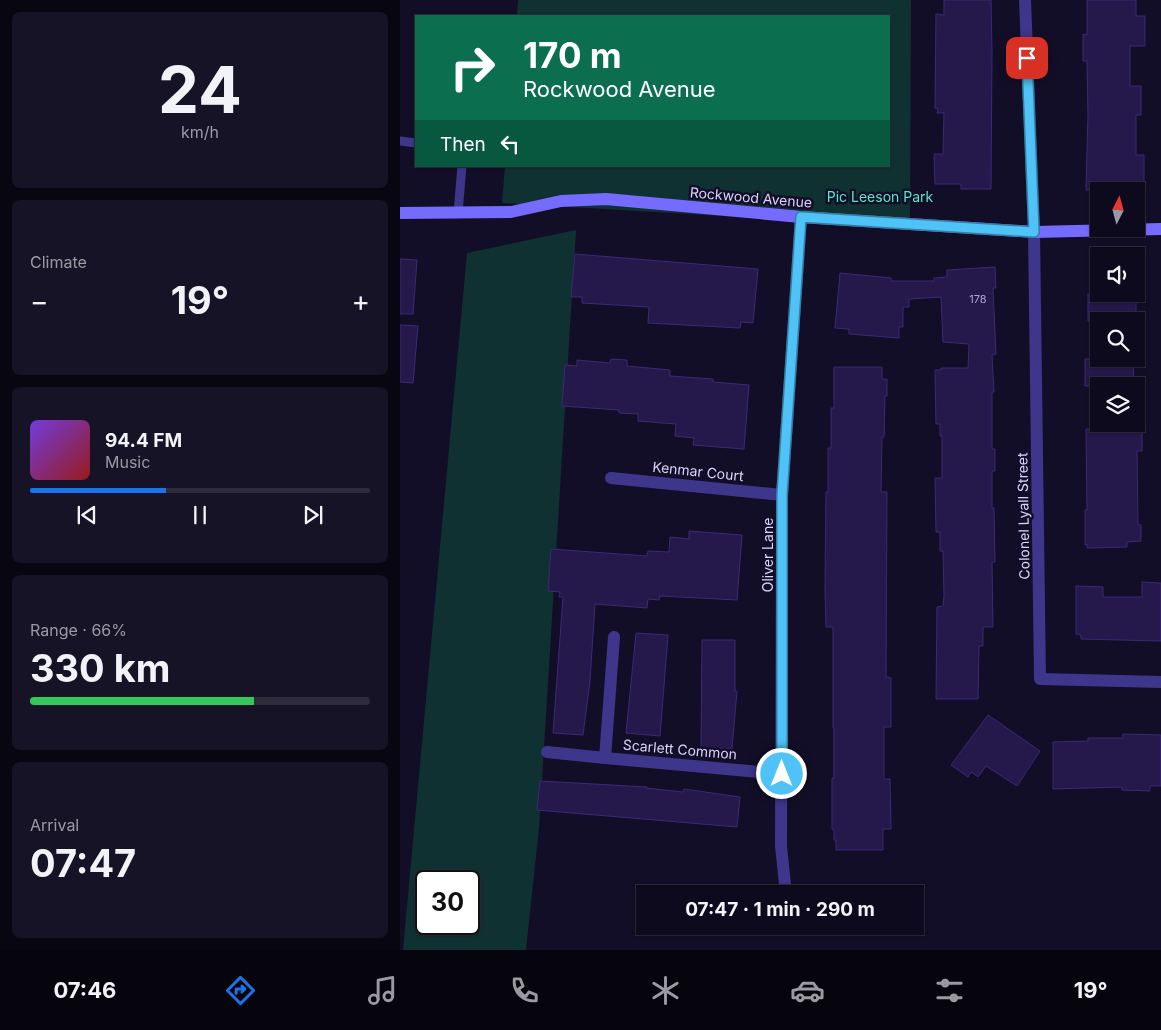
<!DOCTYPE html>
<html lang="en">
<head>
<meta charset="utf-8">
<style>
	:root { --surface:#0e0a1d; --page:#171326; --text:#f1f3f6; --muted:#9b9aa4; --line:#2e2b3b; --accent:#1a73e8 }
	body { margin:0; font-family:Inter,sans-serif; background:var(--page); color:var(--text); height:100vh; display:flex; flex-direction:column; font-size:19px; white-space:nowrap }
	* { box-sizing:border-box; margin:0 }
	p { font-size:16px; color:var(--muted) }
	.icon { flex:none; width:28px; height:28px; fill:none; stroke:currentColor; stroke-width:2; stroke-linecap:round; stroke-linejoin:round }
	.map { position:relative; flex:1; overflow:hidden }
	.drawer { display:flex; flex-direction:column; gap:12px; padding:12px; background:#080610; width:400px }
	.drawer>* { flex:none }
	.hud { position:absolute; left:15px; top:15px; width:475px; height:152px; border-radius:0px; box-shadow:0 1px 4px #0004,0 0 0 1px var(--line); background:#0b6e4f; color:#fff; overflow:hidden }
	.needle { width:32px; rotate:6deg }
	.controls { position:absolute; left:690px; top:182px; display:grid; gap:10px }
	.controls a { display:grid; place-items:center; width:55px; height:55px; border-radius:0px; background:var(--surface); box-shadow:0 1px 4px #0004,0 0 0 1px var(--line); font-size:25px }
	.speed { position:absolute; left:15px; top:870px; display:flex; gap:10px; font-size:25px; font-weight:700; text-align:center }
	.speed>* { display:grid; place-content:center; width:65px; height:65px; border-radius:50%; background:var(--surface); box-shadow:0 1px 4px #0004,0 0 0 1px var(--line); line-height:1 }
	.speed .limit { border:2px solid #111; border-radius:8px; background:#fff; color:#111 }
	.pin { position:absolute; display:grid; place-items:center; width:42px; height:42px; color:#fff; margin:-21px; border-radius:10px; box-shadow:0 2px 8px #0006 }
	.me { position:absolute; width:55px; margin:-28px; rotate:0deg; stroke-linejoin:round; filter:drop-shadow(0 0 4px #0008) }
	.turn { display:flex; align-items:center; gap:18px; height:105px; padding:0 25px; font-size:22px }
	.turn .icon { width:65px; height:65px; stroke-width:2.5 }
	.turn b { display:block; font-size:35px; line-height:42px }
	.then { display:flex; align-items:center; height:48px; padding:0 25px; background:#0003; gap:10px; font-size:19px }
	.big { font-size:38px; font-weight:700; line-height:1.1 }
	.drawer .tile { flex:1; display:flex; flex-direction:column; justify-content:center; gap:8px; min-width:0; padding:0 18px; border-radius:8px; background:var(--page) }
	.drawer .dial { align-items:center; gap:0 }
	.dial b { font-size:65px; line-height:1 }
	.song { display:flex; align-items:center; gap:15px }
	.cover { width:60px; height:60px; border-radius:8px; background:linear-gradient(135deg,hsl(260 70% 55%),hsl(0 70% 35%)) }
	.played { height:5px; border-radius:2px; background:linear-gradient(90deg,var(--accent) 40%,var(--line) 40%) }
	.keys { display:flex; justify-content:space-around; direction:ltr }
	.heat { display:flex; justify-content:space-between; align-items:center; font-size:28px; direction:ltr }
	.charge { height:8px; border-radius:4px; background:linear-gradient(90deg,#34c759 66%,var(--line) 0) }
	.trip { position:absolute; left:236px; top:885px; width:288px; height:50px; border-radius:0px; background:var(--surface); box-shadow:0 1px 4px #0004,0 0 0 1px var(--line); font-weight:700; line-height:50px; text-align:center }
	.dock { display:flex; height:80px; justify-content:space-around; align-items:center; background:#06040c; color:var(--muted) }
	.dock .icon { width:35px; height:35px }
	.dock .selected { color:var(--accent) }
	.dock b { font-size:22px; color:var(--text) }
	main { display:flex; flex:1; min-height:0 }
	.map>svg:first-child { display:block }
	.green { fill:#103132; fill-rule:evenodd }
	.building { fill:#25184a; stroke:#3c2977 }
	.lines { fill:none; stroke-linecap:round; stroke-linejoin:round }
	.lane { stroke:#3d368a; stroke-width:9 }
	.street { stroke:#3d368a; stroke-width:12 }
	.secondary { stroke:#766bff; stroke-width:12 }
	.route-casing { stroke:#337fa1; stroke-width:12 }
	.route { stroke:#4fc3f7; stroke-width:9 }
	.labels { text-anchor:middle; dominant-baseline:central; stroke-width:5; stroke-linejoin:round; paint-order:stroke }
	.number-label { font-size:11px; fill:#aea5d2 }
	.park-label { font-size:14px; fill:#57e8ca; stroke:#130e27 }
	.street-label { font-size:14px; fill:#dbd4ff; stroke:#130e27 }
</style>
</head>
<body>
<main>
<section class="drawer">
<div class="tile dial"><b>24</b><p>km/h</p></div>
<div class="tile"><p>Climate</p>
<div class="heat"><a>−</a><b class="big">19°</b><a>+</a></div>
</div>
<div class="tile">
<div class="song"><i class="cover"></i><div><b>94.4 FM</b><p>Music</p></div></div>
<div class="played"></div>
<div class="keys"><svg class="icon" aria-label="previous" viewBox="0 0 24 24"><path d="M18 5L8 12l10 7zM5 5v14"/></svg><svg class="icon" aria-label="pause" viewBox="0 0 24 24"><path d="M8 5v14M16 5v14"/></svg><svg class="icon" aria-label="next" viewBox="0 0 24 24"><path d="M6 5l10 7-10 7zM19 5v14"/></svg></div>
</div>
<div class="tile"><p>Range · 66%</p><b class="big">330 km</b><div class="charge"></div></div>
<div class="tile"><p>Arrival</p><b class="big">07:47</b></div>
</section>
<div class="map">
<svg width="761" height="950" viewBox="0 0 761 950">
	<rect width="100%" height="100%" fill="#130e27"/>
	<g class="green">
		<polygon points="118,0 511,0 510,227 102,203 105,166 489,166 489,16 117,16"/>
		<path d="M176 230 139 828 126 950H3L67 253ZM26 881H69V924H26Z"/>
	</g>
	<g class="building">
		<polygon points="544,0 591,0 592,51 591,189 561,189 561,184 535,184 534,154 543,154 544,113 537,113 538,109 535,108 536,14 544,15"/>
		<polygon points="687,0 736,0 736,16 745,16 745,46 730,46 730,86 741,86 741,115 736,115 736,155 744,155 744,185 717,185 717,190 686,190 688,115 687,61 683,61 683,34 687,35"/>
		<polygon points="175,254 358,269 353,323 341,322 340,328 248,323 249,307 182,303 182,297 171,297"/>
		<polygon points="0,259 17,260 13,314 0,314"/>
		<polygon points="595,267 596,288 593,288 596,354 592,355 594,392 592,392 592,449 595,449 595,471 592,471 592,508 594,508 595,562 592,562 593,627 583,627 583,646 579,646 578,699 536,699 537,607 543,606 544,596 543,551 540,551 540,532 536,532 535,478 542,478 542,436 540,436 540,424 536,424 535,370 541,370 541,368 568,368 569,344 543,342 541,297 509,299 509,307 503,307 503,327 499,327 499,338 449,334 449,329 435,328 440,273 491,278 491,281 534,281 534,278 547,277 547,270"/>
		<polygon points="688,294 736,294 736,315 733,315 733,321 688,321"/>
		<polygon points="0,325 18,326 13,383 0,382"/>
		<polygon points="211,359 227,360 227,366 270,370 270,376 313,379 313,382 349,385 344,449 293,445 294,438 275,436 276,424 238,421 238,414 219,413 219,410 162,406 165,365 177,366 177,360 210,363"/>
		<polygon points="685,359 733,359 734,386 685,386"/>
		<polygon points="434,367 482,367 482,379 487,379 487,396 485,396 484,437 482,437 481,492 487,492 486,677 491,678 491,727 484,727 484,779 490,779 491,829 483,829 483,850 436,850 436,840 434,840 434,830 432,829 432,778 434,778 434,728 433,728 433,627 426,627 425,589 426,492 428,492 428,448 431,448 431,408 434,408"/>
		<polygon points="742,428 742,451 737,451 738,525 741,525 741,541 727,542 727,547 687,548 687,544 685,545 685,510 687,510 686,429"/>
		<polygon points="289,531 342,535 337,600 260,596 259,600 248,599 247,608 195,604 190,681 183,735 153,733 163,597 159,597 160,592 148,591 151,549 247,556 248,551 269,552 270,537 289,539"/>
		<polygon points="742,582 761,583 761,641 681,639 681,635 676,634 676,586 703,587 703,597 742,597"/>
		<polygon points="236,633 268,635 260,736 226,733"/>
		<polygon points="302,640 335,640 335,691 337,691 332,749 301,749"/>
		<polygon points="588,715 640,751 617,786 586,766 578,777 571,772 568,777 551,765"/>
		<polygon points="723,734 761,735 761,786 750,786 750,791 722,790 722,787 653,789 653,742 688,741 688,738 723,738"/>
		<polygon points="140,781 247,787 246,788 283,792 284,789 340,797 337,827 137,810"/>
	</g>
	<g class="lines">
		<g class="lane">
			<polyline points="0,141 16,143"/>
			<polyline points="58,213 62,166"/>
		</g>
		<g class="street">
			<polyline points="625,0 634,232 640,679 761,682"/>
			<polyline points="211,478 382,495"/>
			<polyline points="214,637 205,758 382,774"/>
			<polyline points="147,752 205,758"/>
			<polyline points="386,894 381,846 382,495 401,217"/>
		</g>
		<polyline class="secondary" points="0,213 111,212 161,201 206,199 401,217 634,232 761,229"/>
	</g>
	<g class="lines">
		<defs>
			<polyline id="route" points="382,774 382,495 401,217 634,232 627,58"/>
		</defs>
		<use href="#route" class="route-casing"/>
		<use href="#route" class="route"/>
	</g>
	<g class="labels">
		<g class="number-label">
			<text x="578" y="299">178</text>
		</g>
		<g class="park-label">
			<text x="480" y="196">Pic Leeson Park</text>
		</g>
		<g class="street-label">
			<text transform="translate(351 197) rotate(5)">Rockwood Avenue</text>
			<text transform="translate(298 471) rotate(6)">Kenmar Court</text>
			<text transform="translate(623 516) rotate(-91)">Colonel Lyall Street</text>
			<text transform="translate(367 555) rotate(-90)">Oliver Lane</text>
			<text transform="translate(280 749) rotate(5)">Scarlett Common</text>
		</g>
	</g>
</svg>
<div class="controls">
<a><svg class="needle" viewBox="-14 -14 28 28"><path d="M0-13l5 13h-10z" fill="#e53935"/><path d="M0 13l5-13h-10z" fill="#9b9aa4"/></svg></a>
<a><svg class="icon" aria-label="sound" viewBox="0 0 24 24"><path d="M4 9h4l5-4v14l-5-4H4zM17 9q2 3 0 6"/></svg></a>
<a><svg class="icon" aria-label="search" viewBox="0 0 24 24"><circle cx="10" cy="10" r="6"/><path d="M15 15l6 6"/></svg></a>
<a><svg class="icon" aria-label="layers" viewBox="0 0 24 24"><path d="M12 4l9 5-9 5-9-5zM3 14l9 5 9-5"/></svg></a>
</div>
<div class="speed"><div class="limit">30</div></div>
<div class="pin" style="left:627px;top:58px;background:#d93025"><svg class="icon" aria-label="arrive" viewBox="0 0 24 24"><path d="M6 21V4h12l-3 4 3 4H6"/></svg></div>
<svg class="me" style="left:382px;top:774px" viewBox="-20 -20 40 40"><circle r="17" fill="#4fc3f7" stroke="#fff" stroke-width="3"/><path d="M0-11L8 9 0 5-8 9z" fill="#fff"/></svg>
<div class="trip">07:47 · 1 min · 290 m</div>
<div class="hud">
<div class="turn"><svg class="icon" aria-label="right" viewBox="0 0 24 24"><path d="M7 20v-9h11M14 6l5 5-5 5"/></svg><div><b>170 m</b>Rockwood Avenue</div></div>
<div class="then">Then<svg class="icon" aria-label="left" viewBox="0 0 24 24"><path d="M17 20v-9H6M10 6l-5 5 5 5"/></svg></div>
</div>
</div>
</main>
<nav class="dock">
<b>07:46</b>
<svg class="icon selected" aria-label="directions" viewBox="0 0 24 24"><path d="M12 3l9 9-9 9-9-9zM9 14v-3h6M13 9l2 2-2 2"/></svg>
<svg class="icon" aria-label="music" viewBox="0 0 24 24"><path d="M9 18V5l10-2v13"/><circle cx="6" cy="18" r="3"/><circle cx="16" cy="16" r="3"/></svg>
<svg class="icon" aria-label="phone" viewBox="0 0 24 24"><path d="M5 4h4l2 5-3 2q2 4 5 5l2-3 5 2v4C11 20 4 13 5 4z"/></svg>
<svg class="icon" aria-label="climate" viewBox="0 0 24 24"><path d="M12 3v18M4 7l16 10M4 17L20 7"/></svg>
<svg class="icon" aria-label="car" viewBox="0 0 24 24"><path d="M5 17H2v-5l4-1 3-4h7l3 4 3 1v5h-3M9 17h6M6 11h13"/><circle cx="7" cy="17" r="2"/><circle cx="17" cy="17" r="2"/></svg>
<svg class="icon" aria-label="filters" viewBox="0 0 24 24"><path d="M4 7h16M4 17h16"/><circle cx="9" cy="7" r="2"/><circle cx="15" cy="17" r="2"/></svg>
<b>19°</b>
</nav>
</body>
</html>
